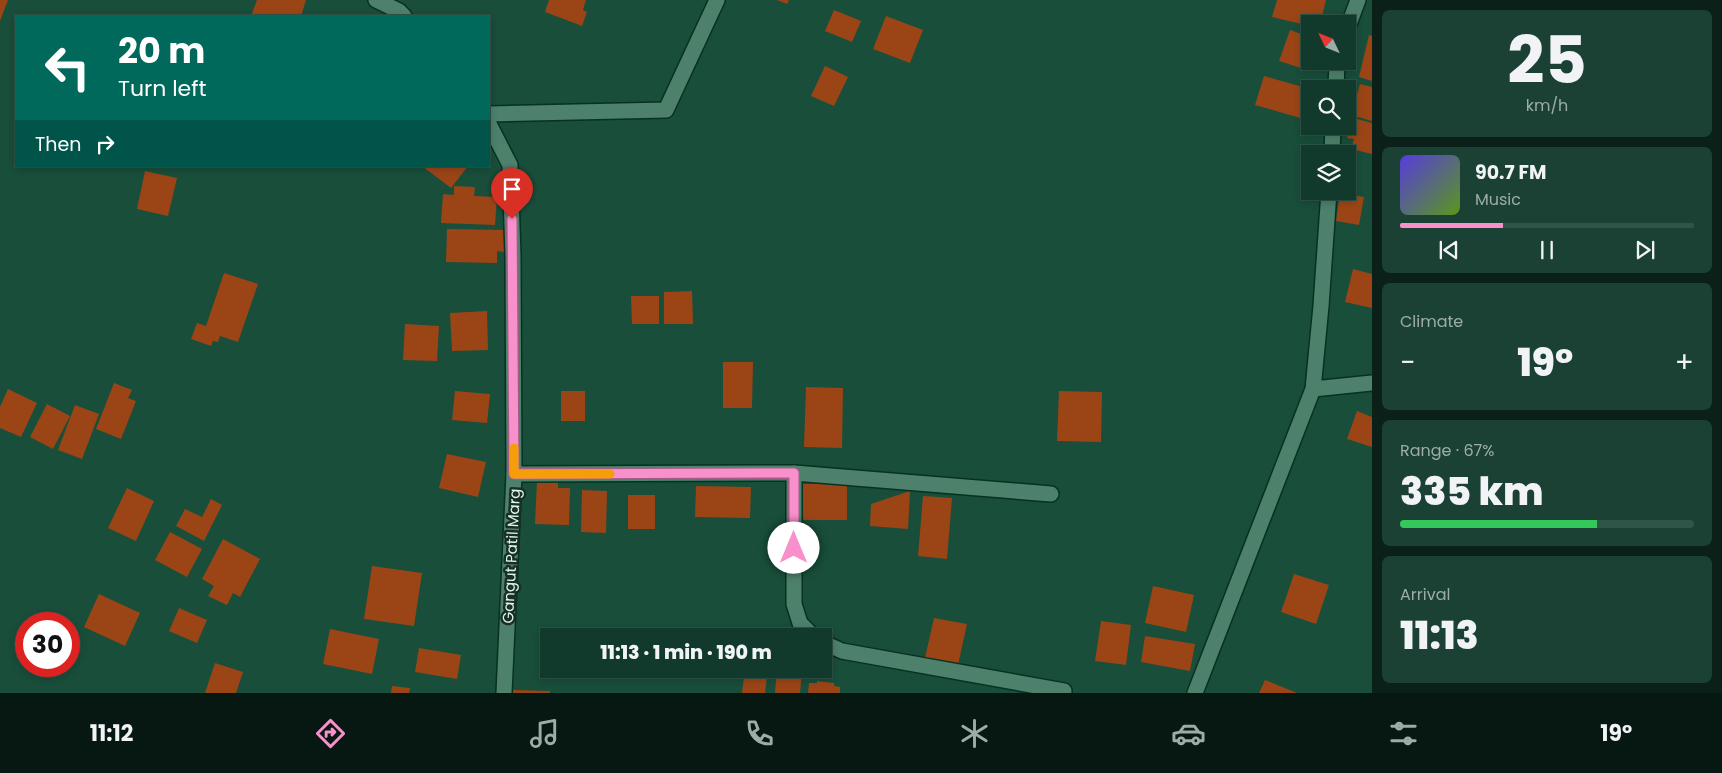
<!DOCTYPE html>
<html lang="en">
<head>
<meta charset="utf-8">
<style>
	:root { --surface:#123a2c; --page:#1b4134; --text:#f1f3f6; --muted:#9cada9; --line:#315448; --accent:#f890cc }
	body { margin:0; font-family:Poppins,sans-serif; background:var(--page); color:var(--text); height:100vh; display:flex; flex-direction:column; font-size:19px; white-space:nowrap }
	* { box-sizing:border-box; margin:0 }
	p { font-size:16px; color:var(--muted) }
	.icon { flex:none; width:28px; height:28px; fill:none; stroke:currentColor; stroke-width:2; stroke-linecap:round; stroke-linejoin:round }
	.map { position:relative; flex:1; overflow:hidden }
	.panel { display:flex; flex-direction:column; gap:10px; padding:10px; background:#0a2018; width:350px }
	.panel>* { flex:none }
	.top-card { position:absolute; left:15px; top:15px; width:475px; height:152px; border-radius:0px; box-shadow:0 2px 8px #0003,0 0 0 1px var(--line); background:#00695c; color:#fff; overflow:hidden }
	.needle { width:32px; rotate:313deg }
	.fabs { position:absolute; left:1301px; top:15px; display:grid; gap:10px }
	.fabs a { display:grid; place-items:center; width:55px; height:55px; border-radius:0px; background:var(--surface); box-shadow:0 2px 8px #0003,0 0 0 1px var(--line); font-size:25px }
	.speed { position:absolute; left:15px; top:612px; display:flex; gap:10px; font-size:25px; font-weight:700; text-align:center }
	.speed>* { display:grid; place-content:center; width:65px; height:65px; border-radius:50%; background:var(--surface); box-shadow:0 2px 8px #0003,0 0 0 1px var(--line); line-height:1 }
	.speed .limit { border:8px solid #d22; background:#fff; color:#111 }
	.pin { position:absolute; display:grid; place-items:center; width:42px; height:42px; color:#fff; margin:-51px -21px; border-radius:50% 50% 50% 0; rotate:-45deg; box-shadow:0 0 5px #0007 }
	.pin .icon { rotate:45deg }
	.me { position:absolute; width:55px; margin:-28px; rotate:0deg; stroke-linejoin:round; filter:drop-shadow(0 0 4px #0008) }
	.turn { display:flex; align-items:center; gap:18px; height:105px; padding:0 20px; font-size:22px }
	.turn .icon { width:65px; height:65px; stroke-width:2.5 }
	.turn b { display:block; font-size:35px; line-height:42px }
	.then { display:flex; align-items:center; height:48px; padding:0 20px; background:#0003; gap:10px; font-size:19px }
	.big { font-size:38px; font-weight:800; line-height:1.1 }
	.panel .widget { flex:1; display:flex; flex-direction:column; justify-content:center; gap:8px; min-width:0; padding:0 18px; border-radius:8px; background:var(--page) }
	.panel .dial { align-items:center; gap:0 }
	.dial b { font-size:65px; line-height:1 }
	.song { display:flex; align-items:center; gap:15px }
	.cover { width:60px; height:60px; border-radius:8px; background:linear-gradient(135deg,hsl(250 70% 55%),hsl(90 70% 35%)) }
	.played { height:5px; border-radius:2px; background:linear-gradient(90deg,var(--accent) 35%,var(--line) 35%) }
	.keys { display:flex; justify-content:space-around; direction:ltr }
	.heat { display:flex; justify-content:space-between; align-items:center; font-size:28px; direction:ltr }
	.charge { height:8px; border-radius:4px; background:linear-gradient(90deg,#34c759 67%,var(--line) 0) }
	.trip { position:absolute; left:540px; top:628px; width:292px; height:50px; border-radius:0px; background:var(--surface); box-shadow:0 2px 8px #0003,0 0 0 1px var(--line); font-weight:800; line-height:50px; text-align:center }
	.tab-bar { display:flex; height:80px; justify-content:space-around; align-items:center; background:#071712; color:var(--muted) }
	.tab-bar .icon { width:35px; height:35px }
	.tab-bar .on { color:var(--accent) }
	.tab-bar b { font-size:22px; color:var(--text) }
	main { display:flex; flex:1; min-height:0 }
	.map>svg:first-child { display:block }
	.building { fill:#9b4516 }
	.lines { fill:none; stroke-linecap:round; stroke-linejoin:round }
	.minor-casing { stroke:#073123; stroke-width:18 }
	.minor { stroke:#4d816b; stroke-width:15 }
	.route-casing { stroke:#a15e85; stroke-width:12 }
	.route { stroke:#f890cc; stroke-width:9 }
	.slow { stroke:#f59e0b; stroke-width:9 }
	.labels { text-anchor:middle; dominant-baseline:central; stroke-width:5; stroke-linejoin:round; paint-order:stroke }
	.street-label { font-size:15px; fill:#dcf7ea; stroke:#192e25 }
</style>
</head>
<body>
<main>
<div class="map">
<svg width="1372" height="693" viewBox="0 0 1372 693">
	<rect width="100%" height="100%" fill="#184e3a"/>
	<g class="building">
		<polygon points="0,0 8,0 0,21"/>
		<polygon points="257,0 306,0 301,16 251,16"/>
		<polygon points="549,0 586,0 583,10 587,12 582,26 545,12"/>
		<polygon points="777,0 789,0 787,4"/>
		<polygon points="1277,0 1326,0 1320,24 1310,24 1310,26 1272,17"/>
		<polygon points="834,10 861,21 852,42 825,31"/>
		<polygon points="886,16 923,30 910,63 873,49"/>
		<polygon points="1290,30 1310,37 1310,61 1307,70 1279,61"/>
		<polygon points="1369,35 1372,36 1372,81 1359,77"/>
		<polygon points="825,66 848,77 834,106 811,96"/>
		<polygon points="1264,76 1310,89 1310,100 1304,119 1255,105"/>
		<polygon points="1360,84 1372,87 1372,121 1351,115"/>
		<polygon points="1357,119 1372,123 1372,154 1351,149 1354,139 1347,138 1350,125 1355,126"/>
		<polygon points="422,166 468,166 451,188"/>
		<polygon points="145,171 177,178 168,216 137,209"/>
		<polygon points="454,186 475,187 474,196 497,197 495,225 441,223 443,194 454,195"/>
		<polygon points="1340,193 1364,197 1359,225 1336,221"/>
		<polygon points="447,229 504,230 504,252 497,251 497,263 446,262"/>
		<polygon points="1353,269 1372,274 1372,308 1345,302"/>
		<polygon points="224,273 258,284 238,342 220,336 218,342 213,341 211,346 191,339 197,323 206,326"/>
		<polygon points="692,291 693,324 664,324 664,292"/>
		<polygon points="631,296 659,296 659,324 632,324"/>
		<polygon points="487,311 488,350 452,351 450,313"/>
		<polygon points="405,324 439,326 437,361 403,360"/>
		<polygon points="723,362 753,362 752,408 723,408"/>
		<polygon points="114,383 132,390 128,398 136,401 121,439 96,429"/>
		<polygon points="806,387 843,388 842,448 804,447"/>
		<polygon points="8,389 37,403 21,437 0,428 0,407"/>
		<polygon points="455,391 490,394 487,423 452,420"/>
		<rect x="561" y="391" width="24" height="30"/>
		<polygon points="1059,391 1102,392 1101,442 1057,441"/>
		<polygon points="47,404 70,416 53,449 30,437"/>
		<polygon points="75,405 99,414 82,459 58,450"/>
		<polygon points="1357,411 1372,417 1372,447 1347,439"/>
		<polygon points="447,454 486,462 478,497 439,488"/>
		<polygon points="537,481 558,482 558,488 570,488 569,525 535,524"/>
		<polygon points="847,483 847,520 803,520 803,484"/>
		<polygon points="696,486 751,487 750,518 695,517"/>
		<polygon points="127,488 154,501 136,541 108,528"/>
		<polygon points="582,490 607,491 606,533 581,532"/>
		<polygon points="910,491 908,529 870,526 871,504"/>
		<rect x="628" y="495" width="27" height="34"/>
		<polygon points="923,496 952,498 947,559 918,556"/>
		<polygon points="211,499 222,505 204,541 176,526 185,509 202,517"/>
		<polygon points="170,532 202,549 187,577 155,560"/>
		<polygon points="223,539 260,559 240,597 233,593 227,605 208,596 214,586 202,579"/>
		<polygon points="372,566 422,573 414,626 364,619"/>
		<polygon points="1294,574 1329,585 1316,624 1281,612"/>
		<polygon points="1153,586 1194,595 1186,632 1145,623"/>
		<polygon points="99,594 140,613 125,646 84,627"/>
		<polygon points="179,608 207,620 197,643 169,631"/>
		<polygon points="934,618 967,624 958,665 925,658"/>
		<polygon points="1101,621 1131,625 1126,665 1095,661"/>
		<polygon points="330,629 379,639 372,674 323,664"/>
		<polygon points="1145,636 1195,644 1190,671 1141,662"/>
		<polygon points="419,648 461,655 457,679 415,672"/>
		<polygon points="215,663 243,672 236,693 205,693"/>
		<polygon points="745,669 768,669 765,693 742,693"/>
		<polygon points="777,669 802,671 800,693 775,693"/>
		<polygon points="1265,680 1297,693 1259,693"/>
		<polygon points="817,681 834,683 834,686 840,687 840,693 808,693 809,683 817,683"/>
		<polygon points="392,686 410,688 409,693 391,693"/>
		<polygon points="513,690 550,691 550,693 513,693"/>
	</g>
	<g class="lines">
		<defs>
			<g id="minor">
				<polyline points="376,0 399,11 404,16"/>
				<polyline points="1348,27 1358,0"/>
				<polyline points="1336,89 1337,61"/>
				<polyline points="489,114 666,110 717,0"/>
				<polyline points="489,124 510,165 513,256 514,474 504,693"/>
				<polyline points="1332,154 1333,126"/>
				<polyline points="1313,389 1372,383"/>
				<polyline points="794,473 794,604 800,623 813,636"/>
				<polyline points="514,474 794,473 1051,494"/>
				<polyline points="824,643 842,651 1064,691"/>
				<polyline points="1195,693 1313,389 1321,306 1329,191"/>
			</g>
		</defs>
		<use href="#minor" class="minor-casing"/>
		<use href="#minor" class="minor"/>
	</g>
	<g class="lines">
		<defs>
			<polyline id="route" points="512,219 514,474 794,473 794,548"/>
		</defs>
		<use href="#route" class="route-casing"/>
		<use href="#route" class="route"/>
		<polyline class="slow" points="514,448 514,474 610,474"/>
	</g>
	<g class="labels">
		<g class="street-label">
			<text transform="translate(511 556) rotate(-87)">Gangut Patil Marg</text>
		</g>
	</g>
</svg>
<div class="fabs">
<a><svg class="needle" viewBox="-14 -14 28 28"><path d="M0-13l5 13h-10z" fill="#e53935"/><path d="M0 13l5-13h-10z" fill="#9cada9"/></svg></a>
<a><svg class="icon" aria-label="search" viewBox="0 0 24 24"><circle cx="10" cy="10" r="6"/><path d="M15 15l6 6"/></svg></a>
<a><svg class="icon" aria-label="layers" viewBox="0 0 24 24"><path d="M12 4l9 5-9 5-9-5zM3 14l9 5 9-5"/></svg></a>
</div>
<div class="speed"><div class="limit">30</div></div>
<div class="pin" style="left:512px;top:219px;background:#d93025"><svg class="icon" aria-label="arrive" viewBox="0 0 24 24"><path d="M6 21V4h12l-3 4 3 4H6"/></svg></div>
<svg class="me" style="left:794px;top:548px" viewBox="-20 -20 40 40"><circle r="19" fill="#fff"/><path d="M0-13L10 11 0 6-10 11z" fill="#f890cc"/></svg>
<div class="trip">11:13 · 1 min · 190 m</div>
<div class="top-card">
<div class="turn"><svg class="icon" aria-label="left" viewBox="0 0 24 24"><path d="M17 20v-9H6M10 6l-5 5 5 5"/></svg><div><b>20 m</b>Turn left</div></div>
<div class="then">Then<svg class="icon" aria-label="right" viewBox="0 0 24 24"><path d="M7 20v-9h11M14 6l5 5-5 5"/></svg></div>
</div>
</div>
<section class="panel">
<div class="widget dial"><b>25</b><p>km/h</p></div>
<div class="widget">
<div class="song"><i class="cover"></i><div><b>90.7 FM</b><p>Music</p></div></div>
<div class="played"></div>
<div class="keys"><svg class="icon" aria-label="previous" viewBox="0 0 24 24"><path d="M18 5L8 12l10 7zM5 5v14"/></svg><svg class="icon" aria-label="pause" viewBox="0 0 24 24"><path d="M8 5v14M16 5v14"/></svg><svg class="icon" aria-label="next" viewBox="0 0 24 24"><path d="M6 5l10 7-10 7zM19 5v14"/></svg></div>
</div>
<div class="widget"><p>Climate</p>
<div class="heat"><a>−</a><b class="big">19°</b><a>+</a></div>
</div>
<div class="widget"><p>Range · 67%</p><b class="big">335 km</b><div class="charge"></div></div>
<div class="widget"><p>Arrival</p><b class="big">11:13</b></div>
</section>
</main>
<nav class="tab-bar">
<b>11:12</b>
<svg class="icon on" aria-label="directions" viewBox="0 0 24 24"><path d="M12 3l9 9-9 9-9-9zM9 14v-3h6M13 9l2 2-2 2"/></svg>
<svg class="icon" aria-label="music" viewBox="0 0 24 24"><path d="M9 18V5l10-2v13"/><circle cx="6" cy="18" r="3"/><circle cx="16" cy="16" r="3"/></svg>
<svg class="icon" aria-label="phone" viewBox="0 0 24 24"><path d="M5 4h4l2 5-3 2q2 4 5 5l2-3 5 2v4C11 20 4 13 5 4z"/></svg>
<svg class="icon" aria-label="climate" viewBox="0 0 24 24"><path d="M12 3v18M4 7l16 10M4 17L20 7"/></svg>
<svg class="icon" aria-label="car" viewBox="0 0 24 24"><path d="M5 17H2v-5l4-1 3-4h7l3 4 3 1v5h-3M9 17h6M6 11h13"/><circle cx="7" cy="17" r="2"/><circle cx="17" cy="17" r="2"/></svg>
<svg class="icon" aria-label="filters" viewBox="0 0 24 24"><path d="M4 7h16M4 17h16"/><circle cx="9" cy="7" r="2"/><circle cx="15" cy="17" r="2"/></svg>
<b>19°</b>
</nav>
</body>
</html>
